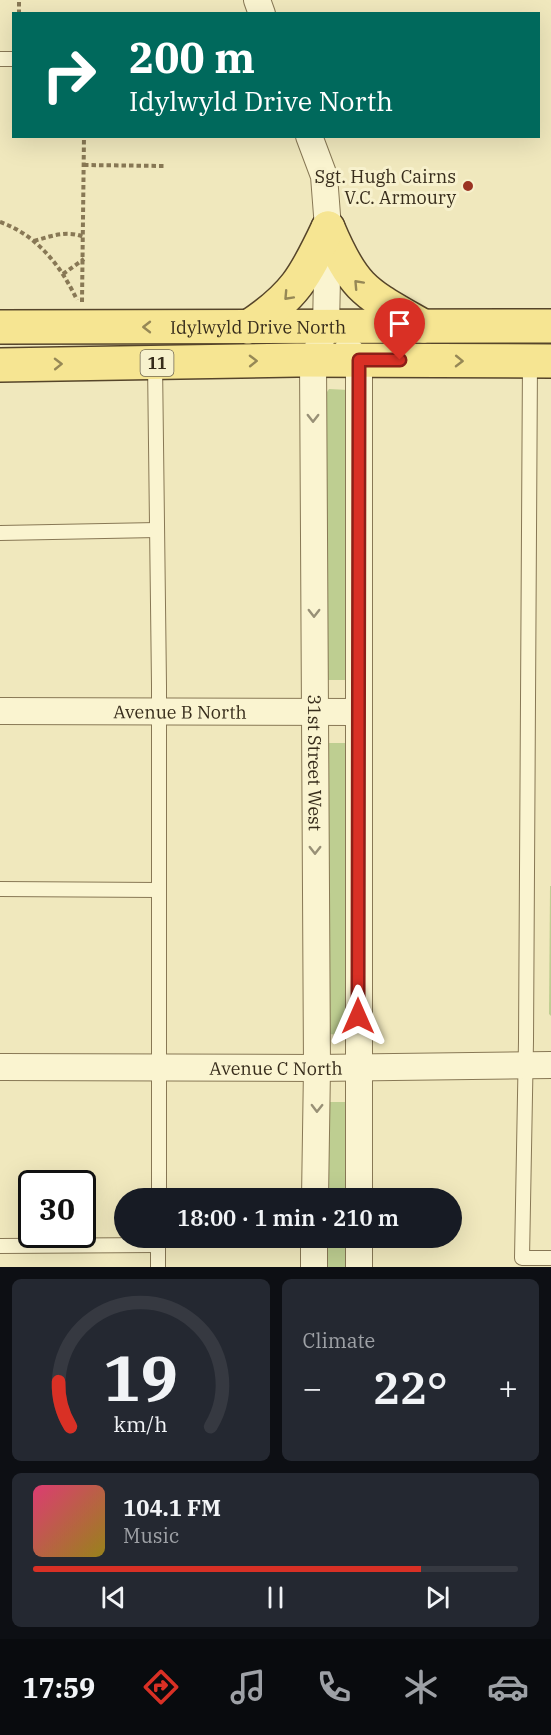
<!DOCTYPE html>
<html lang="en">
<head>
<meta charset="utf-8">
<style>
	:root { --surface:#171b24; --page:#242831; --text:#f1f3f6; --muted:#9ea1a6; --line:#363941; --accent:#d93025 }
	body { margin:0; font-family:"IBM Plex Serif",serif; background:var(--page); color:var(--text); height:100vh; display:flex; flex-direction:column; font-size:22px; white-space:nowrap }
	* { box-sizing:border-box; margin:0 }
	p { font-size:20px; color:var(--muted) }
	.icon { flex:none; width:33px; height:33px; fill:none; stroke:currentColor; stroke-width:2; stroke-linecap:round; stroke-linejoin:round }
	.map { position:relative; height:1267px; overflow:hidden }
	.drawer { display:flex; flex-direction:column; gap:12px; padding:12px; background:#0d0f14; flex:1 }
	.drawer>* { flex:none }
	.top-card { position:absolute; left:12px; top:12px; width:528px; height:126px; border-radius:0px; box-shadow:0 6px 24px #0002; background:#00695c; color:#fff; overflow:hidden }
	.speed { position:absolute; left:18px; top:1170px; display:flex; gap:12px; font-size:30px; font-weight:700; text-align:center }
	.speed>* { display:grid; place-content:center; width:78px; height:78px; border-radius:50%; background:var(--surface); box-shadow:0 6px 24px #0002; line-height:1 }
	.speed .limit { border:3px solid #111; border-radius:9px; background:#fff; color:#111 }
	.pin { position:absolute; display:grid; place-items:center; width:51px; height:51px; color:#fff; margin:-62px -26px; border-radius:50% 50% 50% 0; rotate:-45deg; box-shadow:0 0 6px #0007 }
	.pin .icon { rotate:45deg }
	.me { position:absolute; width:66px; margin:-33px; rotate:0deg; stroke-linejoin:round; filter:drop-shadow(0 0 4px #0008) }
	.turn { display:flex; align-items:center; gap:21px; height:126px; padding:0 18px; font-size:27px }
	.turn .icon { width:78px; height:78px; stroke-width:2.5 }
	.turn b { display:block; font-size:42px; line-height:51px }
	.big { font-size:45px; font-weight:600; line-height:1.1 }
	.drawer .widget { flex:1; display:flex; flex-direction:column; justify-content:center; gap:9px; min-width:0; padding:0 21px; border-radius:9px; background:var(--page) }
	.drawer .dial { align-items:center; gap:0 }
	.dial svg { height:156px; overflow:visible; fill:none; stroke:var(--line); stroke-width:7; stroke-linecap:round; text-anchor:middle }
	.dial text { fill:var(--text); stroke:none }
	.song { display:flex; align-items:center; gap:18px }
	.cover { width:72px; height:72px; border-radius:9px; background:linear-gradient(135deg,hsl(340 70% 55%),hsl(50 70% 35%)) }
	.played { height:6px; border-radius:3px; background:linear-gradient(90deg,var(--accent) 80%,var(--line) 80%) }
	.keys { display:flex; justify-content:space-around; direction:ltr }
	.heat { display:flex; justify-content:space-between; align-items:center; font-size:33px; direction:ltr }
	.drawer .tiles { flex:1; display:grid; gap:12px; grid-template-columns:1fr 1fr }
	.widget:last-child { grid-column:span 2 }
	.trip { position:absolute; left:114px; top:1188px; width:348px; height:60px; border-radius:30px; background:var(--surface); box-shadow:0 6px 24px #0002; font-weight:600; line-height:60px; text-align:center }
	.tab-bar { display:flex; height:96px; justify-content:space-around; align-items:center; background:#090b0e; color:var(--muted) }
	.tab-bar .icon { width:42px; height:42px }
	.tab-bar .on { color:var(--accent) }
	.tab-bar b { font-size:27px; color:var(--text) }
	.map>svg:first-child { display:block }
	.green { fill:#bece91 }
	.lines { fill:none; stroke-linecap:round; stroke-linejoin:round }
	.lane-casing { stroke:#887855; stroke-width:16 }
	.street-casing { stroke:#887855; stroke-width:28 }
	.primary-casing { stroke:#56452a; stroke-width:36 }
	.path { stroke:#887855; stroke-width:4; stroke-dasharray:4.5 3; stroke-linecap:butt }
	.lane { stroke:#faf4d0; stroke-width:14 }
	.street { stroke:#faf4d0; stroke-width:26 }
	.primary { stroke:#f6e592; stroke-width:33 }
	.oneway { stroke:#968856 }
	.oneway2 { stroke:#989076 }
	.route-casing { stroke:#8d1f18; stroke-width:15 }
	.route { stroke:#d93025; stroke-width:10 }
	.poi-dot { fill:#9a3322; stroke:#f7f1cd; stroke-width:2 }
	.labels { text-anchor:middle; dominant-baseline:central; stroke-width:6; stroke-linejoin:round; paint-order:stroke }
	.shield { fill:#f7f1cd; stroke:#716750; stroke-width:1.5 }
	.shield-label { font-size:16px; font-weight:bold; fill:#372c1b }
	.poi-label { font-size:18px; fill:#372c1b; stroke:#f7f1cd; text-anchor:end }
	.street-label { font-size:18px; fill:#372c1b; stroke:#f7f1cd }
</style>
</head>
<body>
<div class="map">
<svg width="551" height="1267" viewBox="0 0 551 1267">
	<rect width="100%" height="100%" fill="#f0e8bd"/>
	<g class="green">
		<polygon points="329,389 349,390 347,680 327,680 325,395"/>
		<polygon points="326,743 348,743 346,1035 327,1034"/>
		<polygon points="550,886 551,886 551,1016 549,1014"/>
		<polygon points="327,1102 346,1102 350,1198 324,1198"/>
		<rect x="324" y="1238" width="26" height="29"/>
	</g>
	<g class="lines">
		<defs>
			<g id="lane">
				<polyline points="0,59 14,59"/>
				<polyline points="530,361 526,1041 522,1258 551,1258"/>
				<polyline points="155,363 159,685 159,1198"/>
				<polyline points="0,533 157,530"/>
				<polyline points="0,889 158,890"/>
				<polyline points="0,1246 158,1245"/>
				<polyline points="158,1267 158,1238"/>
			</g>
			<g id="street">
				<polyline points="257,0 262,14"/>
				<path id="s1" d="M309 136 324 176 328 228 326 327 313 360 317 1068 315 1198"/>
				<polyline points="348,349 359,360 359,1198"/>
				<path id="s2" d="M0 711 359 712"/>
				<path id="s3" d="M0 1067 317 1068 551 1065"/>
				<polyline points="359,1238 359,1267"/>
				<polyline points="314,1267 314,1238"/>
			</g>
			<g id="primary">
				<path d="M328 228C354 290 366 293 423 326"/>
				<path id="s4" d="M0 327 551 326"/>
				<path d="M248 327C294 297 305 277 328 228"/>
				<polyline points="0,365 297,360 551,361"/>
			</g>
		</defs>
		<use href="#lane" class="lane-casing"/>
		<use href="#street" class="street-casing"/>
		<use href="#primary" class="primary-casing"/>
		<g class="path">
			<polyline points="19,14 19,0"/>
			<polyline points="84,165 165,166"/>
			<path d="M0 222C37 235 61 266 77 300"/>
			<path d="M34 241C51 236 67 230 84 237"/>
			<polyline points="63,274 84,259"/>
			<polyline points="82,302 84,136"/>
		</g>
		<use href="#lane" class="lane"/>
		<use href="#street" class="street"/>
		<use href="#primary" class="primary"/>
	</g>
	<defs><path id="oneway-chevron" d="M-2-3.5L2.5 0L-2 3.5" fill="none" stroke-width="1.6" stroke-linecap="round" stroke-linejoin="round" transform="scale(1.5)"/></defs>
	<g class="oneway">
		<use href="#oneway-chevron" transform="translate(358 284) rotate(-133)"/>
		<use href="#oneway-chevron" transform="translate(288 296) rotate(133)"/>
		<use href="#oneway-chevron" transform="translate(147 327) rotate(180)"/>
		<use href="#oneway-chevron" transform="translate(253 361) rotate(-1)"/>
		<use href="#oneway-chevron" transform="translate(459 361) rotate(1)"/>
		<use href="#oneway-chevron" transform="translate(58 364) rotate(-1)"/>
	</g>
	<g class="oneway2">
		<use href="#oneway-chevron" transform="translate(313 418) rotate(90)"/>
		<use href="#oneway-chevron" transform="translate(314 613) rotate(90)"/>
		<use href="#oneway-chevron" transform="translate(315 850) rotate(90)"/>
		<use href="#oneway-chevron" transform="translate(317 1108) rotate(91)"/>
	</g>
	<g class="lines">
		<defs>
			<polyline id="route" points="358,1016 359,360 400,360"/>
		</defs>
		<use href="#route" class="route-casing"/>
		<use href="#route" class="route"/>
	</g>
	<circle class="poi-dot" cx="468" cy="186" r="6"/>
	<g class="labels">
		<rect class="shield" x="140.5" y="350" width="33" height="26" rx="4.5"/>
		<g class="shield-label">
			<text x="157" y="363">11</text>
		</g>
		<g class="poi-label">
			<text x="456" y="176">Sgt. Hugh Cairns<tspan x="456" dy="21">V.C. Armoury</tspan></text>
		</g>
		<g class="street-label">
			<text stroke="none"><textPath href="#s4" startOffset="258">Idylwyld Drive North</textPath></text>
			<text stroke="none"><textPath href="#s2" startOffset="180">Avenue B North</textPath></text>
			<text stroke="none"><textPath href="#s1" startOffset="632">31st Street West</textPath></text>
			<text stroke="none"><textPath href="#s3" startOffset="276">Avenue C North</textPath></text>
		</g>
	</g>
</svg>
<div class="speed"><div class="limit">30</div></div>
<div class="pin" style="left:400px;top:360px;background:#d93025"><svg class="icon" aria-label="arrive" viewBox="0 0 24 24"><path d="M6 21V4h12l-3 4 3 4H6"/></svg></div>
<svg class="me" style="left:358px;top:1016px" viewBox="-20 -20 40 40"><path d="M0-17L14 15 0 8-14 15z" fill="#d93025" stroke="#fff" stroke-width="4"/></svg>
<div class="trip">18:00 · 1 min · 210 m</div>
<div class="top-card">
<div class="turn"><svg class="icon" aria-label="right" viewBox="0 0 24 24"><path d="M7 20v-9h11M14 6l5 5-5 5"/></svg><div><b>200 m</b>Idylwyld Drive North</div></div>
</div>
</div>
<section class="drawer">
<div class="tiles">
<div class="widget dial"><svg viewBox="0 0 100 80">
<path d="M14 69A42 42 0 1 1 86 69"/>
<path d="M14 69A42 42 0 0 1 8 46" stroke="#d93025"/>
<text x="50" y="56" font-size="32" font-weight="700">19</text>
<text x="50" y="72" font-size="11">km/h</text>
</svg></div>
<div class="widget"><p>Climate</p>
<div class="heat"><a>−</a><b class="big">22°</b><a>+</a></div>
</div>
<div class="widget">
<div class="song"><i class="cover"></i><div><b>104.1 FM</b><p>Music</p></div></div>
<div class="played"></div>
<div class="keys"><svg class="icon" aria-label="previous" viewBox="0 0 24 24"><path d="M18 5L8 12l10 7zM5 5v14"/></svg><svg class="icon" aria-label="pause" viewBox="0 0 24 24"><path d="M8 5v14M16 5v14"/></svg><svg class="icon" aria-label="next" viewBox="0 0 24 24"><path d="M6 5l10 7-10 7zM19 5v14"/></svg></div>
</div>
</div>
</section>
<nav class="tab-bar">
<b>17:59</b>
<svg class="icon on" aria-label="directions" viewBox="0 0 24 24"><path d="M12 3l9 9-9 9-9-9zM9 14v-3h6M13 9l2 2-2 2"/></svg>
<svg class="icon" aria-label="music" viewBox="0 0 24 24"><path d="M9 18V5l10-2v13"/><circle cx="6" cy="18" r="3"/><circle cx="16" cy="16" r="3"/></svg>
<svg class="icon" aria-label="phone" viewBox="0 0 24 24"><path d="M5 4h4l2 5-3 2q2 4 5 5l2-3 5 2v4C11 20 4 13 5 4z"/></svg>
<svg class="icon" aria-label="climate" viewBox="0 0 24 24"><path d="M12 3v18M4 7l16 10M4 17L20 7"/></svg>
<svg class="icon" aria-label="car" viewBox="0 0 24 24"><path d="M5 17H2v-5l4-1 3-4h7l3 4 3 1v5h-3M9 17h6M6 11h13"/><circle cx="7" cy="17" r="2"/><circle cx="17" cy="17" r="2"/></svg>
</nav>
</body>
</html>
